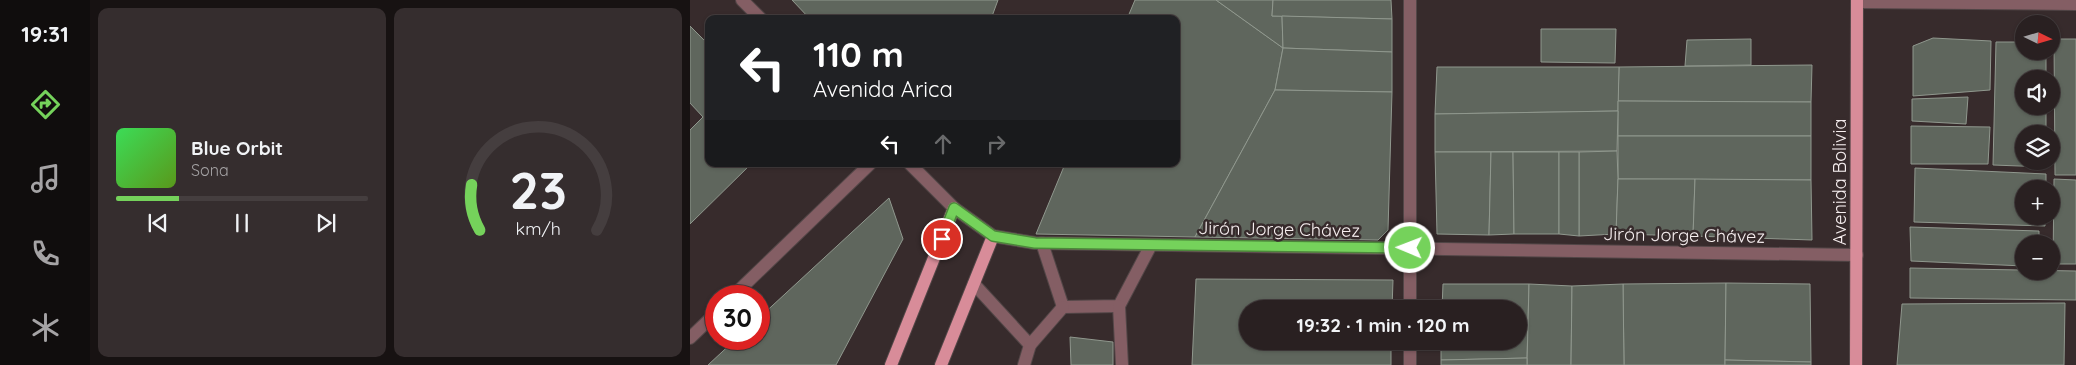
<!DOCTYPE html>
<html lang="es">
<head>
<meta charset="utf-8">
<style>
	:root { --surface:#292021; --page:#352d2e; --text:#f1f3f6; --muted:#a5a3a5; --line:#453e3f; --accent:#75d25b }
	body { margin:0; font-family:Quicksand,sans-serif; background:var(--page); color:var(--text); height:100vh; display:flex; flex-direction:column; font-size:19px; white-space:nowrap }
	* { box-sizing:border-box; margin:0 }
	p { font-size:16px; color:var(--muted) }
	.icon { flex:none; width:28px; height:28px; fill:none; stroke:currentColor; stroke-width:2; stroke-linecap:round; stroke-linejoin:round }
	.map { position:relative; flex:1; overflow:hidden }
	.details { display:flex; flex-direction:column; gap:8px; padding:8px; background:#171212; width:600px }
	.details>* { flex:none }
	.banner { position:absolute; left:15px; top:15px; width:475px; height:152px; border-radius:10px; box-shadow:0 1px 4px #0004,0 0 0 1px var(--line); background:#202124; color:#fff; overflow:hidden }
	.needle { width:32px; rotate:95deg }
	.controls { position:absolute; left:1325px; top:15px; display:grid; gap:10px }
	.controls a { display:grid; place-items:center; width:45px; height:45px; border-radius:50%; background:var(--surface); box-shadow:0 1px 4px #0004,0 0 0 1px var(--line); font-size:25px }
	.speed { position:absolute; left:15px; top:285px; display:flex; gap:10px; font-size:25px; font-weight:700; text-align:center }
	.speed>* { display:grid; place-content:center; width:65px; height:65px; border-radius:50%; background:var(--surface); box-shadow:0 1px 4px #0004,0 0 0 1px var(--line); line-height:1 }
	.speed .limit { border:8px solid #d22; background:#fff; color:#111 }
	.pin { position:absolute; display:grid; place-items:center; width:42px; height:42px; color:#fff; margin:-21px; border:2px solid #fff; border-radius:50%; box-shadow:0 1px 5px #0007 }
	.me { position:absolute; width:55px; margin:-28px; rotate:271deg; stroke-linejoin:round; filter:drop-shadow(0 0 4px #0008) }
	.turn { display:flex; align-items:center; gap:18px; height:105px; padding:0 25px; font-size:22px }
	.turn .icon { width:65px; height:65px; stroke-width:2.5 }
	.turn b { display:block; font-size:35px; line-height:42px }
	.lanes { display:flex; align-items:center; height:48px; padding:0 25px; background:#0003; justify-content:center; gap:25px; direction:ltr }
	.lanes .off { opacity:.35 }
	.details .card { flex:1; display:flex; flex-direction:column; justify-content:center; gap:8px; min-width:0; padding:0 18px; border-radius:10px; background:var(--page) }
	.details .dial { align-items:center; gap:0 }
	.dial svg { height:130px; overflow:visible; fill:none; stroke:var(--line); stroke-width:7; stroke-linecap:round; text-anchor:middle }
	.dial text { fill:var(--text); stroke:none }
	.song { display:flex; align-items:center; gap:15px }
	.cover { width:60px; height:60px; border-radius:8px; background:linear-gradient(135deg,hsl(130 70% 55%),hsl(90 70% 35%)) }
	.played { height:5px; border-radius:2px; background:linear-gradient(90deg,var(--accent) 25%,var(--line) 25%) }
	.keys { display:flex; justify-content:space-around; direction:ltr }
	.details .tiles { flex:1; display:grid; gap:8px; grid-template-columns:repeat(2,1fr) }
	.trip { position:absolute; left:549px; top:300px; width:288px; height:50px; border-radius:25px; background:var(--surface); box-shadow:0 1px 4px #0004,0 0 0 1px var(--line); font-weight:700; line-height:50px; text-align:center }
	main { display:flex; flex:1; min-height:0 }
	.dock { display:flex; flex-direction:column; width:90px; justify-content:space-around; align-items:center; background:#100d0d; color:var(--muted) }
	.dock .icon { width:35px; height:35px }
	.dock .active { color:var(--accent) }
	.dock b { font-size:22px; color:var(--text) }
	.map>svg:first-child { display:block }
	.building { fill:#5f665d; stroke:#90988e }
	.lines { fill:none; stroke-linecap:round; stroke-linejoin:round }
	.minor-casing { stroke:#524647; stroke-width:14 }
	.major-casing { stroke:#524647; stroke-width:14 }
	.minor { stroke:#845e64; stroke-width:12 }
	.major { stroke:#d88c99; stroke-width:12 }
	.route-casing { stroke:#4c883b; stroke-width:12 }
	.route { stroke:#75d25b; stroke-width:9 }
	.labels { text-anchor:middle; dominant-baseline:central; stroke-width:5; stroke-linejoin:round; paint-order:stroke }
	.street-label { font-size:18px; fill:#f7eff0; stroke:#372b2c }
</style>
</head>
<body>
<main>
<nav class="dock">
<b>19:31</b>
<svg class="icon active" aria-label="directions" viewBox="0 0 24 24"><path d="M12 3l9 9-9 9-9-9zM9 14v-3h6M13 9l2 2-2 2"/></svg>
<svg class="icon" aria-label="music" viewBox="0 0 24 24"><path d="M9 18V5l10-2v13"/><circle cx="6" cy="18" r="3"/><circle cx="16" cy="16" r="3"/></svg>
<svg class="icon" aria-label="phone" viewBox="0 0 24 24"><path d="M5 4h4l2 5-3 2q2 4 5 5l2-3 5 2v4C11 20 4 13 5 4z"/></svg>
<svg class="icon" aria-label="climate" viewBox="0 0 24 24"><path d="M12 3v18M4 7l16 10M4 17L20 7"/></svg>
</nav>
<section class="details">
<div class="tiles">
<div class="card">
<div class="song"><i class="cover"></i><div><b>Blue Orbit</b><p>Sona</p></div></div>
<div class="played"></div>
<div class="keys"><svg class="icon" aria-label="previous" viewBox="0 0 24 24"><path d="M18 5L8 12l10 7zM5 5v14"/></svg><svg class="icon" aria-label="pause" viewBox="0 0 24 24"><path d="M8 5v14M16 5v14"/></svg><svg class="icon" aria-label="next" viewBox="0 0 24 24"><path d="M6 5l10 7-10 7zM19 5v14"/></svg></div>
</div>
<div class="card dial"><svg viewBox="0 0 100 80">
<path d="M14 69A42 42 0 1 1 86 69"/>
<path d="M14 69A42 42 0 0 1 9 41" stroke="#75d25b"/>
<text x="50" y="56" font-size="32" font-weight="700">23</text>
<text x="50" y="72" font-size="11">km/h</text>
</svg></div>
</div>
</section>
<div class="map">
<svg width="1386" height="365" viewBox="0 0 1386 365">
	<rect width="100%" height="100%" fill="#372b2c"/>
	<g class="building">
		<polygon points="102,0 308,0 301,19 120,19"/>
		<polygon points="445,0 526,0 593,48 585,90 505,237 346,234 375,164 486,164 486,19 437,19"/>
		<polygon points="526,0 583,0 582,16 592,16 593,48"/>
		<polygon points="583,0 701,0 702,19 582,16"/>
		<polygon points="592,16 702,19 702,52 593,48"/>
		<polygon points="0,26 19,45 19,164 61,164 0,224 0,130 13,117 0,103"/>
		<polygon points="851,29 926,29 925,63 851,62"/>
		<polygon points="1243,38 1301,41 1300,90 1223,96 1223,46"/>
		<polygon points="1061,39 1061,65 995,66 997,40"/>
		<polygon points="1364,39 1386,39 1386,175 1365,175"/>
		<polygon points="1306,42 1334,42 1334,51 1356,51 1356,79 1334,79 1334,106 1356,106 1356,134 1334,134 1334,161 1356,161 1356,167 1303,165"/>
		<polygon points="593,48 702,52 702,92 585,90"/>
		<polygon points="1122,65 1121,102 928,101 929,67"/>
		<polygon points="747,67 929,67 928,111 745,114"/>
		<polygon points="585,90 702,92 698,230 688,240 505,237"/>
		<polygon points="1278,97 1276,124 1222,121 1222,99"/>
		<polygon points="928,101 1121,102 1121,136 928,136"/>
		<polygon points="928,111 927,151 745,152 745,114"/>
		<polygon points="1221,126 1300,127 1298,164 1221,164"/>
		<polygon points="928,136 1121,136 1121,180 928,179"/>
		<polygon points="927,151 928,179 926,234 889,236 889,152"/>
		<polygon points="745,152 801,152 799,235 747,234"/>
		<polygon points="801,152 823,152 824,234 799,235"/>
		<polygon points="823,152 869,152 869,234 824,234"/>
		<polygon points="869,152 889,152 889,236 869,234"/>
		<polygon points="1225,168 1356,174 1356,189 1334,189 1334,216 1355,216 1355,226 1224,222"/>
		<polygon points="928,179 1005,179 1003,236 926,234"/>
		<polygon points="1005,179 1121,180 1122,240 1003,236"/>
		<polygon points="1364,179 1386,180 1386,264 1363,264"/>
		<polygon points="199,198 213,239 146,365 18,365 46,339 69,339 69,318"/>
		<polygon points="1220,227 1349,231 1349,244 1334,244 1334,266 1221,261"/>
		<polygon points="1220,268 1386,271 1386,300 1220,298"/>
		<polygon points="506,279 703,280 702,309 558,309 558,341 701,341 701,365 502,365"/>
		<polygon points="1036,283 1035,365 934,365 933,284"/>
		<polygon points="1036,283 1120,284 1121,362 1035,360"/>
		<polygon points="753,284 839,284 837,358 751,360 751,341 828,341 828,309 752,309"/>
		<polygon points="839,284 882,286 881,365 837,365"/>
		<polygon points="933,284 934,365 881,365 882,286"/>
		<polygon points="1375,303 1374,365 1207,365 1212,304"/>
		<polygon points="380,337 423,342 423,365 381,365"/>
		<polygon points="837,358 837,365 751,365 751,360"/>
		<polygon points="1035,360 1121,362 1121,365 1035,365"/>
	</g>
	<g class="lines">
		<defs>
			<g id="minor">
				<polyline points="52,0 71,19"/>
				<polyline points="1167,2 1386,4"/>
				<polyline points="220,164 264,208 303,236 345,243 1167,255"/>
				<polyline points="352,243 373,307 429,306 461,245"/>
				<polyline points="284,284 340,345 334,365"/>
				<polyline points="43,296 180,164"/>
				<polyline points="429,306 432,365"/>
				<polyline points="720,309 720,0"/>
				<polyline points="0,338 26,313"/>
				<polyline points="720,341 720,365"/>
				<polyline points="340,345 373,307"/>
			</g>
			<g id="major">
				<polyline points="201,365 264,208"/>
				<polyline points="251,365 303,236"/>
				<polyline points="1166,365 1167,0"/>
			</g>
		</defs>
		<use href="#minor" class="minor-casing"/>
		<use href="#major" class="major-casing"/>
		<use href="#minor" class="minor"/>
		<use href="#major" class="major"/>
	</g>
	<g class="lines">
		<defs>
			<polyline id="route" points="252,239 264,208 303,236 345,243 720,248"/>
		</defs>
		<use href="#route" class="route-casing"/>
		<use href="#route" class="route"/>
	</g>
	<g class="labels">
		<g class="street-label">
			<text transform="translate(1149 182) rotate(-90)">Avenida Bolivia</text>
			<text transform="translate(589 229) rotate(1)">Jirón Jorge Chávez</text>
			<text transform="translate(994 235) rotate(1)">Jirón Jorge Chávez</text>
		</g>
	</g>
</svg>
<div class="controls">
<a><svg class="needle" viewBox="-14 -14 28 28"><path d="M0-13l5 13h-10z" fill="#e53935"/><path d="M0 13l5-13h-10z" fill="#a5a3a5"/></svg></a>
<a><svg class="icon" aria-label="sound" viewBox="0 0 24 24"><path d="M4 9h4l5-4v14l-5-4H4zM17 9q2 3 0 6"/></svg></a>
<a><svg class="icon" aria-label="layers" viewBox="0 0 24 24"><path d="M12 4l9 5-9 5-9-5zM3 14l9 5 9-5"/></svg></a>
<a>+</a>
<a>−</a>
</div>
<div class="speed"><div class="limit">30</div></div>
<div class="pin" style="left:252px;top:239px;background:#d93025"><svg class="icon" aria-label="arrive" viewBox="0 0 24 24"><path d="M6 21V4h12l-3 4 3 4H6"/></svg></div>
<svg class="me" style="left:720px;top:248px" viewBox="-20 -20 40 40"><circle r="17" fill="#75d25b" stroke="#fff" stroke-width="3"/><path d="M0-11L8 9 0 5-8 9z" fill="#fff"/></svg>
<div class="trip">19:32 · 1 min · 120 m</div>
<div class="banner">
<div class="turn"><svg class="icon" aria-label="left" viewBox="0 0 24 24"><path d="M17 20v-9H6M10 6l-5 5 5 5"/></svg><div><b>110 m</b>Avenida Arica</div></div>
<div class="lanes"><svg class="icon" aria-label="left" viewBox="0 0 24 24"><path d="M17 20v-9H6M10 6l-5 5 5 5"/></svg><svg class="icon off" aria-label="ahead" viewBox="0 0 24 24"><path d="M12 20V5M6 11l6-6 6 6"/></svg><svg class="icon off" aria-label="right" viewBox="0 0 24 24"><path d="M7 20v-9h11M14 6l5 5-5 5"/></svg></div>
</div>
</div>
</main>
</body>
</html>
